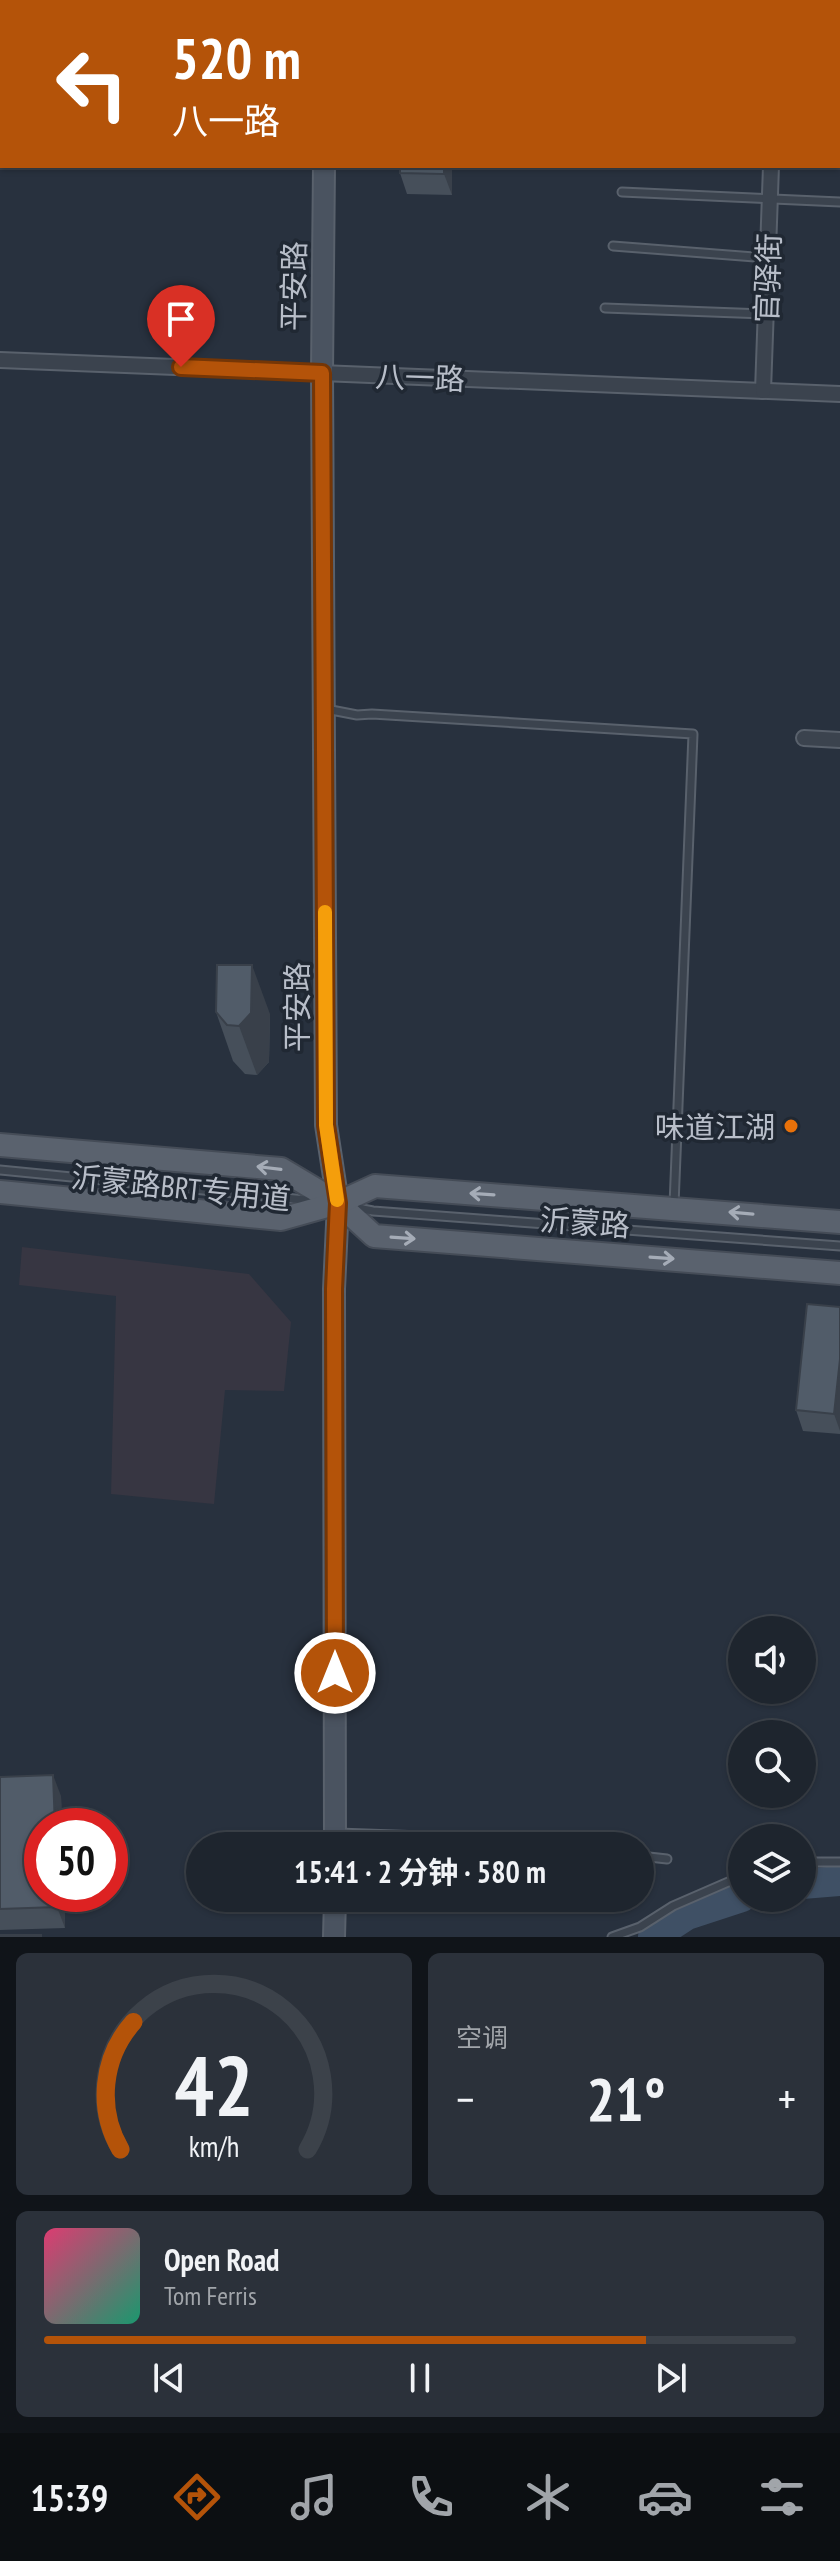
<!DOCTYPE html>
<html lang="zh">
<head>
<meta charset="utf-8">
<style>
	:root { --surface:#1e252e; --page:#2b313a; --text:#f1f3f6; --muted:#a1a5aa; --line:#3c424a; --accent:#b45309 }
	body { margin:0; font-family:"PT Sans Narrow","Noto Sans SC",sans-serif; background:var(--page); color:var(--text); height:100vh; display:flex; flex-direction:column; font-size:30px; white-space:nowrap }
	* { box-sizing:border-box; margin:0 }
	p { font-size:26px; color:var(--muted) }
	.icon { flex:none; width:44px; height:44px; fill:none; stroke:currentColor; stroke-width:2; stroke-linecap:round; stroke-linejoin:round }
	.map { position:relative; height:1937px; overflow:hidden }
	.side { display:flex; flex-direction:column; gap:16px; padding:16px; background:#101419; flex:1 }
	.side>* { flex:none }
	.guide { position:absolute; left:0px; top:0px; width:840px; height:168px; box-shadow:0 2px 6px #0004,0 0 0 2px var(--line); background:#b45309; color:#fff; overflow:hidden }
	.fabs { position:absolute; left:728px; top:1616px; display:grid; gap:16px }
	.fabs a { display:grid; place-items:center; width:88px; height:88px; border-radius:50%; background:var(--surface); box-shadow:0 2px 6px #0004,0 0 0 2px var(--line); font-size:40px }
	.speed { position:absolute; left:24px; top:1808px; display:flex; gap:16px; font-size:40px; font-weight:700; text-align:center }
	.speed>* { display:grid; place-content:center; width:104px; height:104px; border-radius:50%; background:var(--surface); box-shadow:0 2px 6px #0004,0 0 0 2px var(--line); line-height:1 }
	.speed .limit { border:12px solid #d22; background:#fff; color:#111 }
	.pin { position:absolute; display:grid; place-items:center; width:68px; height:68px; color:#fff; margin:-82px -34px; border-radius:50% 50% 50% 0; rotate:-45deg; box-shadow:0 0 8px #0007 }
	.pin .icon { rotate:45deg }
	.me { position:absolute; width:88px; margin:-44px; rotate:0deg; stroke-linejoin:round; filter:drop-shadow(0 0 6px #0008) }
	.turn { display:flex; align-items:center; gap:28px; height:168px; padding:0 40px; font-size:36px }
	.turn .icon { width:104px; height:104px; stroke-width:2.5 }
	.turn b { display:block; font-size:56px; line-height:68px }
	.big { font-size:60px; font-weight:700; line-height:1.1 }
	.side .tile { flex:1; display:flex; flex-direction:column; justify-content:center; gap:12px; min-width:0; padding:0 28px; border-radius:12px; background:var(--page) }
	.side .dial { align-items:center; gap:0 }
	.dial svg { height:208px; overflow:visible; fill:none; stroke:var(--line); stroke-width:7; stroke-linecap:round; text-anchor:middle }
	.dial text { fill:var(--text); stroke:none }
	.song { display:flex; align-items:center; gap:24px }
	.cover { width:96px; height:96px; border-radius:12px; background:linear-gradient(135deg,hsl(340 70% 55%),hsl(160 70% 35%)) }
	.played { height:8px; border-radius:4px; background:linear-gradient(90deg,var(--accent) 80%,var(--line) 80%) }
	.keys { display:flex; justify-content:space-around; direction:ltr }
	.heat { display:flex; justify-content:space-between; align-items:center; font-size:44px; direction:ltr }
	.side .tiles { flex:1; display:grid; gap:16px; grid-template-columns:1fr 1fr }
	.tile:last-child { grid-column:span 2 }
	.trip { position:absolute; left:186px; top:1832px; width:468px; height:80px; border-radius:40px; background:var(--surface); box-shadow:0 2px 6px #0004,0 0 0 2px var(--line); font-weight:700; line-height:80px; text-align:center }
	.tabs { display:flex; height:128px; justify-content:space-around; align-items:center; background:#0c0f12; color:var(--muted) }
	.tabs .icon { width:56px; height:56px }
	.tabs .on { color:var(--accent) }
	.tabs b { font-size:36px; color:var(--text) }
	.map>svg:first-child { display:block }
	.medical { fill:#373642 }
	.lines { fill:none; stroke-linecap:round; stroke-linejoin:round }
	.river { stroke:#3f5065; stroke-width:30 }
	.lane-casing { stroke:#59616c; stroke-width:11 }
	.street-casing { stroke:#59616c; stroke-width:18 }
	.secondary-casing { stroke:#59616c; stroke-width:24 }
	.primary-casing { stroke:#454c57; stroke-width:26 }
	.lane { stroke:#3b434e; stroke-width:7 }
	.street { stroke:#3b434e; stroke-width:14 }
	.secondary { stroke:#4a5360; stroke-width:20 }
	.primary { stroke:#5a626e; stroke-width:22 }
	.wall { fill:#464f5a }
	.shaded-wall { fill:#39404a }
	.building { fill:#515c69; stroke:#39404a; stroke-width:2 }
	.oneway { stroke:#a5acb7 }
	.route-casing { stroke:#753606; stroke-width:20 }
	.route { stroke:#b45309; stroke-width:14 }
	.slow { stroke:#f59e0b; stroke-width:14 }
	.food-dot { fill:#e8710a; stroke:#202833; stroke-width:3 }
	.labels { text-anchor:middle; dominant-baseline:central; stroke-width:7; stroke-linejoin:round; paint-order:stroke }
	.street-label { font-size:30px; fill:#b8bec9; stroke:#202833 }
	.poi-label { font-size:30px; fill:#b8bec9; stroke:#202833; text-anchor:end }
</style>
</head>
<body>
<div class="map">
<svg width="840" height="1937" viewBox="0 0 840 1937">
	<rect width="100%" height="100%" fill="#28313e"/>
	<polygon class="medical" points="22,1247 249,1274 291,1322 284,1391 225,1390 214,1504 111,1494 116,1296 19,1285"/>
	<g class="lines">
		<g class="river">
			<polyline points="802,1884 840,1881"/>
			<polyline points="653,1937 687,1915 742,1897"/>
		</g>
		<defs>
			<g id="lane">
				<polyline points="838,87 840,87"/>
				<polyline points="838,144 840,144"/>
				<polyline points="622,192 840,202"/>
				<polyline points="613,246 768,258"/>
				<polyline points="605,308 766,314"/>
				<polyline points="326,709 357,715 372,714 693,734 674,1205"/>
				<polyline points="0,1170 316,1201"/>
				<polyline points="352,1207 373,1211 840,1246"/>
				<polyline points="338,1833 423,1836 532,1846"/>
				<polyline points="640,1856 667,1859"/>
				<polyline points="802,1862 840,1862"/>
				<polyline points="612,1937 640,1927 673,1906 742,1876"/>
			</g>
			<g id="street">
				<polyline points="777,2 777,0"/>
				<polyline points="0,360 840,394"/>
				<polyline points="763,391 771,166"/>
				<polyline points="804,738 840,740"/>
			</g>
			<g id="secondary">
				<polyline points="326,2 326,0"/>
				<polyline points="324,166 322,373 326,1125 338,1203 334,1289 335,1846"/>
				<polyline points="334,1937 335,1898"/>
			</g>
			<g id="primary">
				<polyline points="0,1145 281,1169 338,1203 374,1236 840,1273"/>
				<polyline points="0,1192 281,1219 338,1203 375,1186 840,1222"/>
			</g>
		</defs>
		<use href="#lane" class="lane-casing"/>
		<use href="#street" class="street-casing"/>
		<use href="#secondary" class="secondary-casing"/>
		<use href="#primary" class="primary-casing"/>
		<use href="#lane" class="lane"/>
		<use href="#street" class="street"/>
		<use href="#secondary" class="secondary"/>
		<use href="#primary" class="primary"/>
	</g>
	<g class="wall">
		<polygon points="400,166 452,166 452,195 407,194 400,173"/>
		<polygon points="216,1012 270,1014 269,1062 257,1075 245,1074 233,1061"/>
		<polygon points="840,1307 840,1434 803,1431 796,1410"/>
		<polygon points="0,1777 61,1796 62,1826 42,1826 64,1894 65,1928 0,1930"/>
	</g>
	<g class="shaded-wall">
		<polygon points="444,166 452,166 452,195 444,174"/>
		<polygon points="252,965 270,1014 269,1062 257,1075 239,1026"/>
		<polygon points="840,1359 840,1431 834,1414"/>
		<polygon points="53,1775 61,1796 62,1826 55,1826"/>
		<polygon points="57,1894 64,1894 65,1928 57,1907"/>
	</g>
	<g class="building">
		<polygon points="400,166 444,166 444,174 400,173"/>
		<polygon points="217,965 252,965 251,1013 239,1026 227,1025 216,1012"/>
		<polygon points="807,1304 840,1307 840,1359 834,1414 796,1410"/>
		<polygon points="53,1775 55,1826 42,1826 42,1894 57,1894 57,1907 0,1909 0,1777"/>
		<rect x="0" y="1935" width="41" height="2"/>
	</g>
	<defs><path id="oneway-shaft" d="M-6 0H5M1.5-3L5.5 0L1.5 3" fill="none" stroke-width="1.6" stroke-linecap="round" stroke-linejoin="round" transform="scale(2)"/></defs>
	<g class="oneway">
		<use href="#oneway-shaft" transform="translate(269 1168) rotate(-173)"/>
		<use href="#oneway-shaft" transform="translate(482 1194) rotate(-176)"/>
		<use href="#oneway-shaft" transform="translate(741 1213) rotate(-175)"/>
		<use href="#oneway-shaft" transform="translate(403 1238) rotate(4)"/>
		<use href="#oneway-shaft" transform="translate(662 1258) rotate(4)"/>
	</g>
	<g class="lines">
		<defs>
			<polyline id="route" points="181,367 322,373 326,1125 338,1203 334,1289 335,1673"/>
		</defs>
		<use href="#route" class="route-casing"/>
		<use href="#route" class="route"/>
		<polyline class="slow" points="325,912 326,1125 337,1200"/>
	</g>
	<circle class="food-dot" cx="791" cy="1126" r="8"/>
	<g class="labels">
		<g class="street-label">
			<text transform="translate(767 278) rotate(-88)">官驿街</text>
			<text transform="translate(293 286) rotate(-89)">平安路</text>
			<text transform="translate(420 377) rotate(2)">八一路</text>
			<text transform="translate(296 1007) rotate(-90)">平安路</text>
			<text transform="translate(181 1187) rotate(6)">沂蒙路BRT专用道</text>
			<text transform="translate(585 1222) rotate(4)">沂蒙路</text>
		</g>
		<g class="poi-label">
			<text x="775" y="1126">味道江湖</text>
		</g>
	</g>
</svg>
<div class="fabs">
<a><svg class="icon" aria-label="sound" viewBox="0 0 24 24"><path d="M4 9h4l5-4v14l-5-4H4zM17 9q2 3 0 6"/></svg></a>
<a><svg class="icon" aria-label="search" viewBox="0 0 24 24"><circle cx="10" cy="10" r="6"/><path d="M15 15l6 6"/></svg></a>
<a><svg class="icon" aria-label="layers" viewBox="0 0 24 24"><path d="M12 4l9 5-9 5-9-5zM3 14l9 5 9-5"/></svg></a>
</div>
<div class="speed"><div class="limit">50</div></div>
<div class="pin" style="left:181px;top:367px;background:#d93025"><svg class="icon" aria-label="arrive" viewBox="0 0 24 24"><path d="M6 21V4h12l-3 4 3 4H6"/></svg></div>
<svg class="me" style="left:335px;top:1673px" viewBox="-20 -20 40 40"><circle r="17" fill="#b45309" stroke="#fff" stroke-width="3"/><path d="M0-11L8 9 0 5-8 9z" fill="#fff"/></svg>
<div class="trip">15:41 · 2 分钟 · 580 m</div>
<div class="guide">
<div class="turn"><svg class="icon" aria-label="left" viewBox="0 0 24 24"><path d="M17 20v-9H6M10 6l-5 5 5 5"/></svg><div><b>520 m</b>八一路</div></div>
</div>
</div>
<section class="side">
<div class="tiles">
<div class="tile dial"><svg viewBox="0 0 100 80">
<path d="M14 69A42 42 0 1 1 86 69"/>
<path d="M14 69A42 42 0 0 1 19 20" stroke="#b45309"/>
<text x="50" y="56" font-size="32" font-weight="700">42</text>
<text x="50" y="72" font-size="11">km/h</text>
</svg></div>
<div class="tile"><p>空调</p>
<div class="heat"><a>−</a><b class="big">21°</b><a>+</a></div>
</div>
<div class="tile">
<div class="song"><i class="cover"></i><div><b>Open Road</b><p>Tom Ferris</p></div></div>
<div class="played"></div>
<div class="keys"><svg class="icon" aria-label="previous" viewBox="0 0 24 24"><path d="M18 5L8 12l10 7zM5 5v14"/></svg><svg class="icon" aria-label="pause" viewBox="0 0 24 24"><path d="M8 5v14M16 5v14"/></svg><svg class="icon" aria-label="next" viewBox="0 0 24 24"><path d="M6 5l10 7-10 7zM19 5v14"/></svg></div>
</div>
</div>
</section>
<nav class="tabs">
<b>15:39</b>
<svg class="icon on" aria-label="directions" viewBox="0 0 24 24"><path d="M12 3l9 9-9 9-9-9zM9 14v-3h6M13 9l2 2-2 2"/></svg>
<svg class="icon" aria-label="music" viewBox="0 0 24 24"><path d="M9 18V5l10-2v13"/><circle cx="6" cy="18" r="3"/><circle cx="16" cy="16" r="3"/></svg>
<svg class="icon" aria-label="phone" viewBox="0 0 24 24"><path d="M5 4h4l2 5-3 2q2 4 5 5l2-3 5 2v4C11 20 4 13 5 4z"/></svg>
<svg class="icon" aria-label="climate" viewBox="0 0 24 24"><path d="M12 3v18M4 7l16 10M4 17L20 7"/></svg>
<svg class="icon" aria-label="car" viewBox="0 0 24 24"><path d="M5 17H2v-5l4-1 3-4h7l3 4 3 1v5h-3M9 17h6M6 11h13"/><circle cx="7" cy="17" r="2"/><circle cx="17" cy="17" r="2"/></svg>
<svg class="icon" aria-label="filters" viewBox="0 0 24 24"><path d="M4 7h16M4 17h16"/><circle cx="9" cy="7" r="2"/><circle cx="15" cy="17" r="2"/></svg>
</nav>
</body>
</html>
